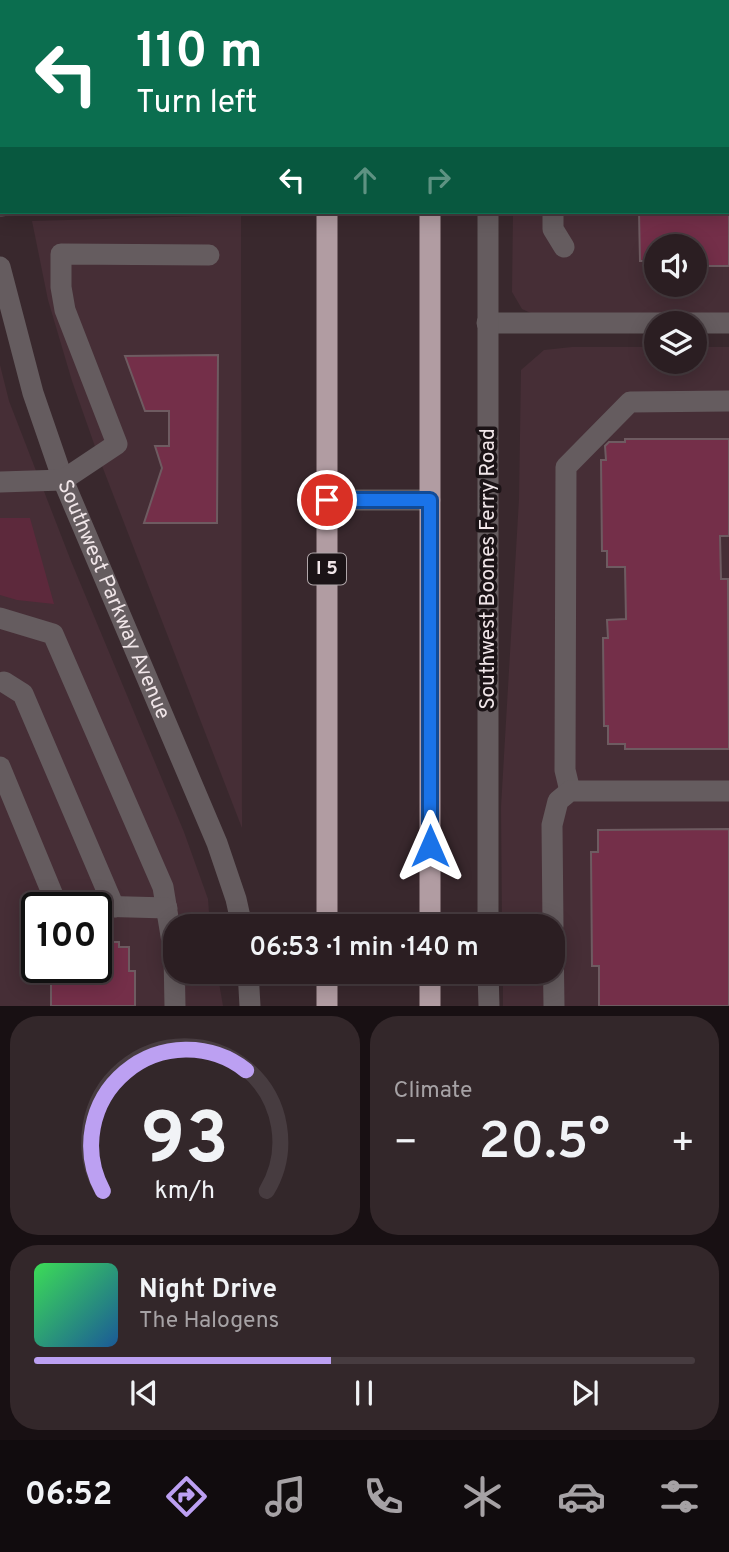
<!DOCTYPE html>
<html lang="en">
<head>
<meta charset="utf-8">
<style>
	:root { --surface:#2b1e22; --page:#33272a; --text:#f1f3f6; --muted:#a6a2a5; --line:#473c40; --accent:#bca0f2 }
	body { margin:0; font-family:Overpass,sans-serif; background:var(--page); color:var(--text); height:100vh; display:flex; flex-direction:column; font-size:26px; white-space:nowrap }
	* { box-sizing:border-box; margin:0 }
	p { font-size:23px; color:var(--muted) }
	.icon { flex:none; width:38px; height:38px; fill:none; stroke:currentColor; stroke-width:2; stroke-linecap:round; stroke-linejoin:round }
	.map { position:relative; height:1006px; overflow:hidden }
	.side { display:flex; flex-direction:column; gap:10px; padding:10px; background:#181013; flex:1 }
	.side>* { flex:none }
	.top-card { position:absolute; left:0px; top:0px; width:730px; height:214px; box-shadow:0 4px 18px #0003,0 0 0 2px var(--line); background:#0b6e4f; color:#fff; overflow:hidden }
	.fabs { position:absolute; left:644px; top:234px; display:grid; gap:14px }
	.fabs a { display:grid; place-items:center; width:63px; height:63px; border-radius:50%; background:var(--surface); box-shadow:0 4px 18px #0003,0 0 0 2px var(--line); font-size:35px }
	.speed { position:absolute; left:21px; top:892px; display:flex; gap:14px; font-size:35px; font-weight:700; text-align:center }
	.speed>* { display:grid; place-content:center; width:91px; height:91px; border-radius:50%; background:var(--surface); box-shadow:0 4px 18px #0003,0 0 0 2px var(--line); line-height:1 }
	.speed .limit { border:4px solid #111; border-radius:10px; background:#fff; color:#111 }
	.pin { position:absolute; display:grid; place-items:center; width:60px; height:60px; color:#fff; margin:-30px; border:4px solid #fff; border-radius:50%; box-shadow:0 2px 7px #0007 }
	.me { position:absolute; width:77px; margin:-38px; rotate:0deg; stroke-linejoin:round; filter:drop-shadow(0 0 5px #0008) }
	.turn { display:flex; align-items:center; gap:24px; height:147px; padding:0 21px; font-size:32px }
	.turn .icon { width:91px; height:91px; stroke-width:2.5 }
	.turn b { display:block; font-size:49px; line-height:60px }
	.lanes { display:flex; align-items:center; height:66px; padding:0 21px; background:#0003; justify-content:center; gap:35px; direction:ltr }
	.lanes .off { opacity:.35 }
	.big { font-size:52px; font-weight:600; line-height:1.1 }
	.side .widget { flex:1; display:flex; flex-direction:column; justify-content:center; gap:10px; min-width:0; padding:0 24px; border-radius:28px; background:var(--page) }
	.side .dial { align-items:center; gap:0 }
	.dial svg { height:182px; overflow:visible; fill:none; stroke:var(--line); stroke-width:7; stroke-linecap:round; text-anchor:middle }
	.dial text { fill:var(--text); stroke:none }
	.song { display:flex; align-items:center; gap:21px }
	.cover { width:84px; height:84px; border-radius:10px; background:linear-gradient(135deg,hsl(130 70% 55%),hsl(210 70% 35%)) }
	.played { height:7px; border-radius:4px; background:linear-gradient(90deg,var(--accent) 45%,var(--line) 45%) }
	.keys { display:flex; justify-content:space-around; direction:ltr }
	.heat { display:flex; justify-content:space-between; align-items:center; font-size:38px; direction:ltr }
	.side .tiles { flex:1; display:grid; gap:10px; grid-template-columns:1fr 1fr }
	.widget:last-child { grid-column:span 2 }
	.trip { position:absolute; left:163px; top:914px; width:402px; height:70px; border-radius:28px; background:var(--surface); box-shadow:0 4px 18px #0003,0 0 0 2px var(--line); font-weight:600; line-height:70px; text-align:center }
	.tab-bar { display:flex; height:112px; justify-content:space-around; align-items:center; background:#110c0e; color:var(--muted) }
	.tab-bar .icon { width:49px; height:49px }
	.tab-bar .current { color:var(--accent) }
	.tab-bar b { font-size:32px; color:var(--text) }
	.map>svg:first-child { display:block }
	.built { fill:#462e36; fill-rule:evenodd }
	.green { fill:#5d293c }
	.building { fill:#742f49; stroke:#6e5b61; stroke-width:2 }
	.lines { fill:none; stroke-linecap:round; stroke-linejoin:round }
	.minor { stroke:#655c5f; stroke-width:21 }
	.highway { stroke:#b19ca2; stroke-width:21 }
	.route-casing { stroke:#114b97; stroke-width:18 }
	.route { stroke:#1a73e8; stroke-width:12 }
	.labels { text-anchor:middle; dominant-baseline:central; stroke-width:7; stroke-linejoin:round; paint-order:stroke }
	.shield { fill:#1b1316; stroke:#b0a6a9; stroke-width:2 }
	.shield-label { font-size:19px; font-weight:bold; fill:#f0e5e8 }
	.street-label { font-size:21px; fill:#f0e5e8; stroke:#1b1316 }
</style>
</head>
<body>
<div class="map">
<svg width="729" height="1006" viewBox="0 0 729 1006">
	<rect width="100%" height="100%" fill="#39282d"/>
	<g class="built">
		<path d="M515 0H729V314L537 316 522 309 512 292 513 212H728V2ZM656 247H695V285H656Z"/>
		<polygon points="241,215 242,828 99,458 72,381 48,300 32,221"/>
		<polygon points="572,347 656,347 656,362 695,362 695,347 729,347 729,1006 503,1006 503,971 553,971 553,926 502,926 501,807 519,499 521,370 544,350"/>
		<path d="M0 365 9 401 71 561 184 832 208 899 210 926H175V971H217L223 1006H0ZM37 908H96V968H37Z"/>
	</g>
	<polygon class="green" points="0,518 30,518 54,604 17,600 0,595"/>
	<g class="building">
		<polygon points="639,212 729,212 729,266 695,266 695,247 656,247 656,261 640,261"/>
		<polygon points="218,355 217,523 144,523 162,468 155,446 169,446 169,411 145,411 125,356"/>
		<polygon points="625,439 729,439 729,536 720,536 721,579 728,579 729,749 625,749 625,744 608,744 608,726 604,726 603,638 608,638 607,620 626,619 625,567 607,567 607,551 602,551 601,460 606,460 605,446 609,442 625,442"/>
		<polygon points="729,829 729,1006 599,1006 599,966 592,966 591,852 598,852 598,830"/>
		<polygon points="96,942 119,942 119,947 129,947 129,971 135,971 135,1006 51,1006 51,968 96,968"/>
	</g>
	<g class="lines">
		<g class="minor">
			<polyline points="552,0 552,2"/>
			<polyline points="8,2 9,0"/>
			<polyline points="205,2 205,0"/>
			<polyline points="490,2 490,0"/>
			<polyline points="2,21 2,63"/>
			<polyline points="728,38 729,38"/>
			<polyline points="0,206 2,206"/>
			<polyline points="553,212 553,229 564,247"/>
			<path id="s1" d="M0 267 33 393 63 480 217 843 236 899 242 926"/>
			<polyline points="487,323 729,323"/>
			<polyline points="0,482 63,480 117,444 65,310 61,287 61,254 209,255"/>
			<polyline points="327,500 430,500"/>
			<polyline points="0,618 53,634 163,887 174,954 175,1006"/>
			<polyline points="4,682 23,694 114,907"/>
			<polyline points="0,767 57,905 167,908"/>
			<polyline points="570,791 565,770 566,467 630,402 729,401"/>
			<polyline points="488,926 488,212"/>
			<polyline points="553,926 552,825 558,801 570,791 729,791"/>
			<polyline points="553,935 554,1006"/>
			<polyline points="248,971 250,1006"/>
			<polyline points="488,971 489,1006"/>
		</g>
		<g class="highway">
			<polyline points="327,0 327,2"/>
			<polyline points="429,0 429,2"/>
			<polyline points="327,212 327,926"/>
			<polyline points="430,212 430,926"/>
			<polyline points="327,971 327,1006"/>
			<polyline points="430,971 430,1006"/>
		</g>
	</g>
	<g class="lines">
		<defs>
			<polyline id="route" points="327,500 430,500 430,846"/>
		</defs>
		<use href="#route" class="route-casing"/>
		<use href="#route" class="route"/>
	</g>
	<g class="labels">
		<rect class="shield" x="308" y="553.5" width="38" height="31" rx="5"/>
		<g class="shield-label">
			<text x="327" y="569">I 5</text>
		</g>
		<g class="street-label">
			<text transform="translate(488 569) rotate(-90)">Southwest Boones Ferry Road</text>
			<text stroke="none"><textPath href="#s1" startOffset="352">Southwest Parkway Avenue</textPath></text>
		</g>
	</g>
</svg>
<div class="fabs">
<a><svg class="icon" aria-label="sound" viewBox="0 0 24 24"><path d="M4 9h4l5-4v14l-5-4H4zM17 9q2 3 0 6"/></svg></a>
<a><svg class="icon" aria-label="layers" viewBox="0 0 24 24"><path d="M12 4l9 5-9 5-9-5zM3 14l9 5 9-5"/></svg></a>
</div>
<div class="speed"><div class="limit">100</div></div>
<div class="pin" style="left:327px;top:500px;background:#d93025"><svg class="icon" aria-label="arrive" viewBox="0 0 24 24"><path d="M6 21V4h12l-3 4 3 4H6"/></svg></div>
<svg class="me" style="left:430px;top:846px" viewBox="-20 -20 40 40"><path d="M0-17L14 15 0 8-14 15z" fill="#1a73e8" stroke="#fff" stroke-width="4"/></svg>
<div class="trip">06:53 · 1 min · 140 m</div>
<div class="top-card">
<div class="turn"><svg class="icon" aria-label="left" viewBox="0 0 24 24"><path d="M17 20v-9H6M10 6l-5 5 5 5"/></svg><div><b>110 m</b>Turn left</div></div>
<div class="lanes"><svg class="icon" aria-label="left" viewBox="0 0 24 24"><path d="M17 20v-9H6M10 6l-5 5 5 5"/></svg><svg class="icon off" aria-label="ahead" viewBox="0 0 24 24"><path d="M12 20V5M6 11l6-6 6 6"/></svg><svg class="icon off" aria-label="right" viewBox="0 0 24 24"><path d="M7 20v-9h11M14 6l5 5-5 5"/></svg></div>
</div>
</div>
<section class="side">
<div class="tiles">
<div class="widget dial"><svg viewBox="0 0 100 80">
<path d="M14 69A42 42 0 1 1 86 69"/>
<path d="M14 69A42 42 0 0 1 77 16" stroke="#bca0f2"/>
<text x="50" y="56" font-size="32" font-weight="700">93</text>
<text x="50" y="72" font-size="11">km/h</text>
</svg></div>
<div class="widget"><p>Climate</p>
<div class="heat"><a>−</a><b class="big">20.5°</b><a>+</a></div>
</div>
<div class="widget">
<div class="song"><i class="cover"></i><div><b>Night Drive</b><p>The Halogens</p></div></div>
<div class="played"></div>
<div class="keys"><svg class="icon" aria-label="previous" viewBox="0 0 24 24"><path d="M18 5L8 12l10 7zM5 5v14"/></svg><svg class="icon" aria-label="pause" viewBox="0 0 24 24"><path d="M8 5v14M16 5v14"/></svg><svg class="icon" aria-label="next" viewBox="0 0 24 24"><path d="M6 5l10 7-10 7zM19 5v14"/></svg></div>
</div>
</div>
</section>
<nav class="tab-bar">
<b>06:52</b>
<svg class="icon current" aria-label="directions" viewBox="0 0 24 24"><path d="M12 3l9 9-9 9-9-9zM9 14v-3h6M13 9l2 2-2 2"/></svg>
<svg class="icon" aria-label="music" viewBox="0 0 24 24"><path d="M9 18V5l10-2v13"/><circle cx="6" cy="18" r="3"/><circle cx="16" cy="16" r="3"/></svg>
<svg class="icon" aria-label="phone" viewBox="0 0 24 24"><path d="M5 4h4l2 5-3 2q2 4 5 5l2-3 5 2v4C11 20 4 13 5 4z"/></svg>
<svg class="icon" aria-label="climate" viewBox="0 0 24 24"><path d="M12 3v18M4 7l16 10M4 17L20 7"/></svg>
<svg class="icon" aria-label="car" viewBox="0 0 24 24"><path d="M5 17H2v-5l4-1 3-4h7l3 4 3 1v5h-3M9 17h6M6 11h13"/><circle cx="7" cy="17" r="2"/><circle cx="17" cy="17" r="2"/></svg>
<svg class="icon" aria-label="filters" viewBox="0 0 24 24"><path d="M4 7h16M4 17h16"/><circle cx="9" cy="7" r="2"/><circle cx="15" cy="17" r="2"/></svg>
</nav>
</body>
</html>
